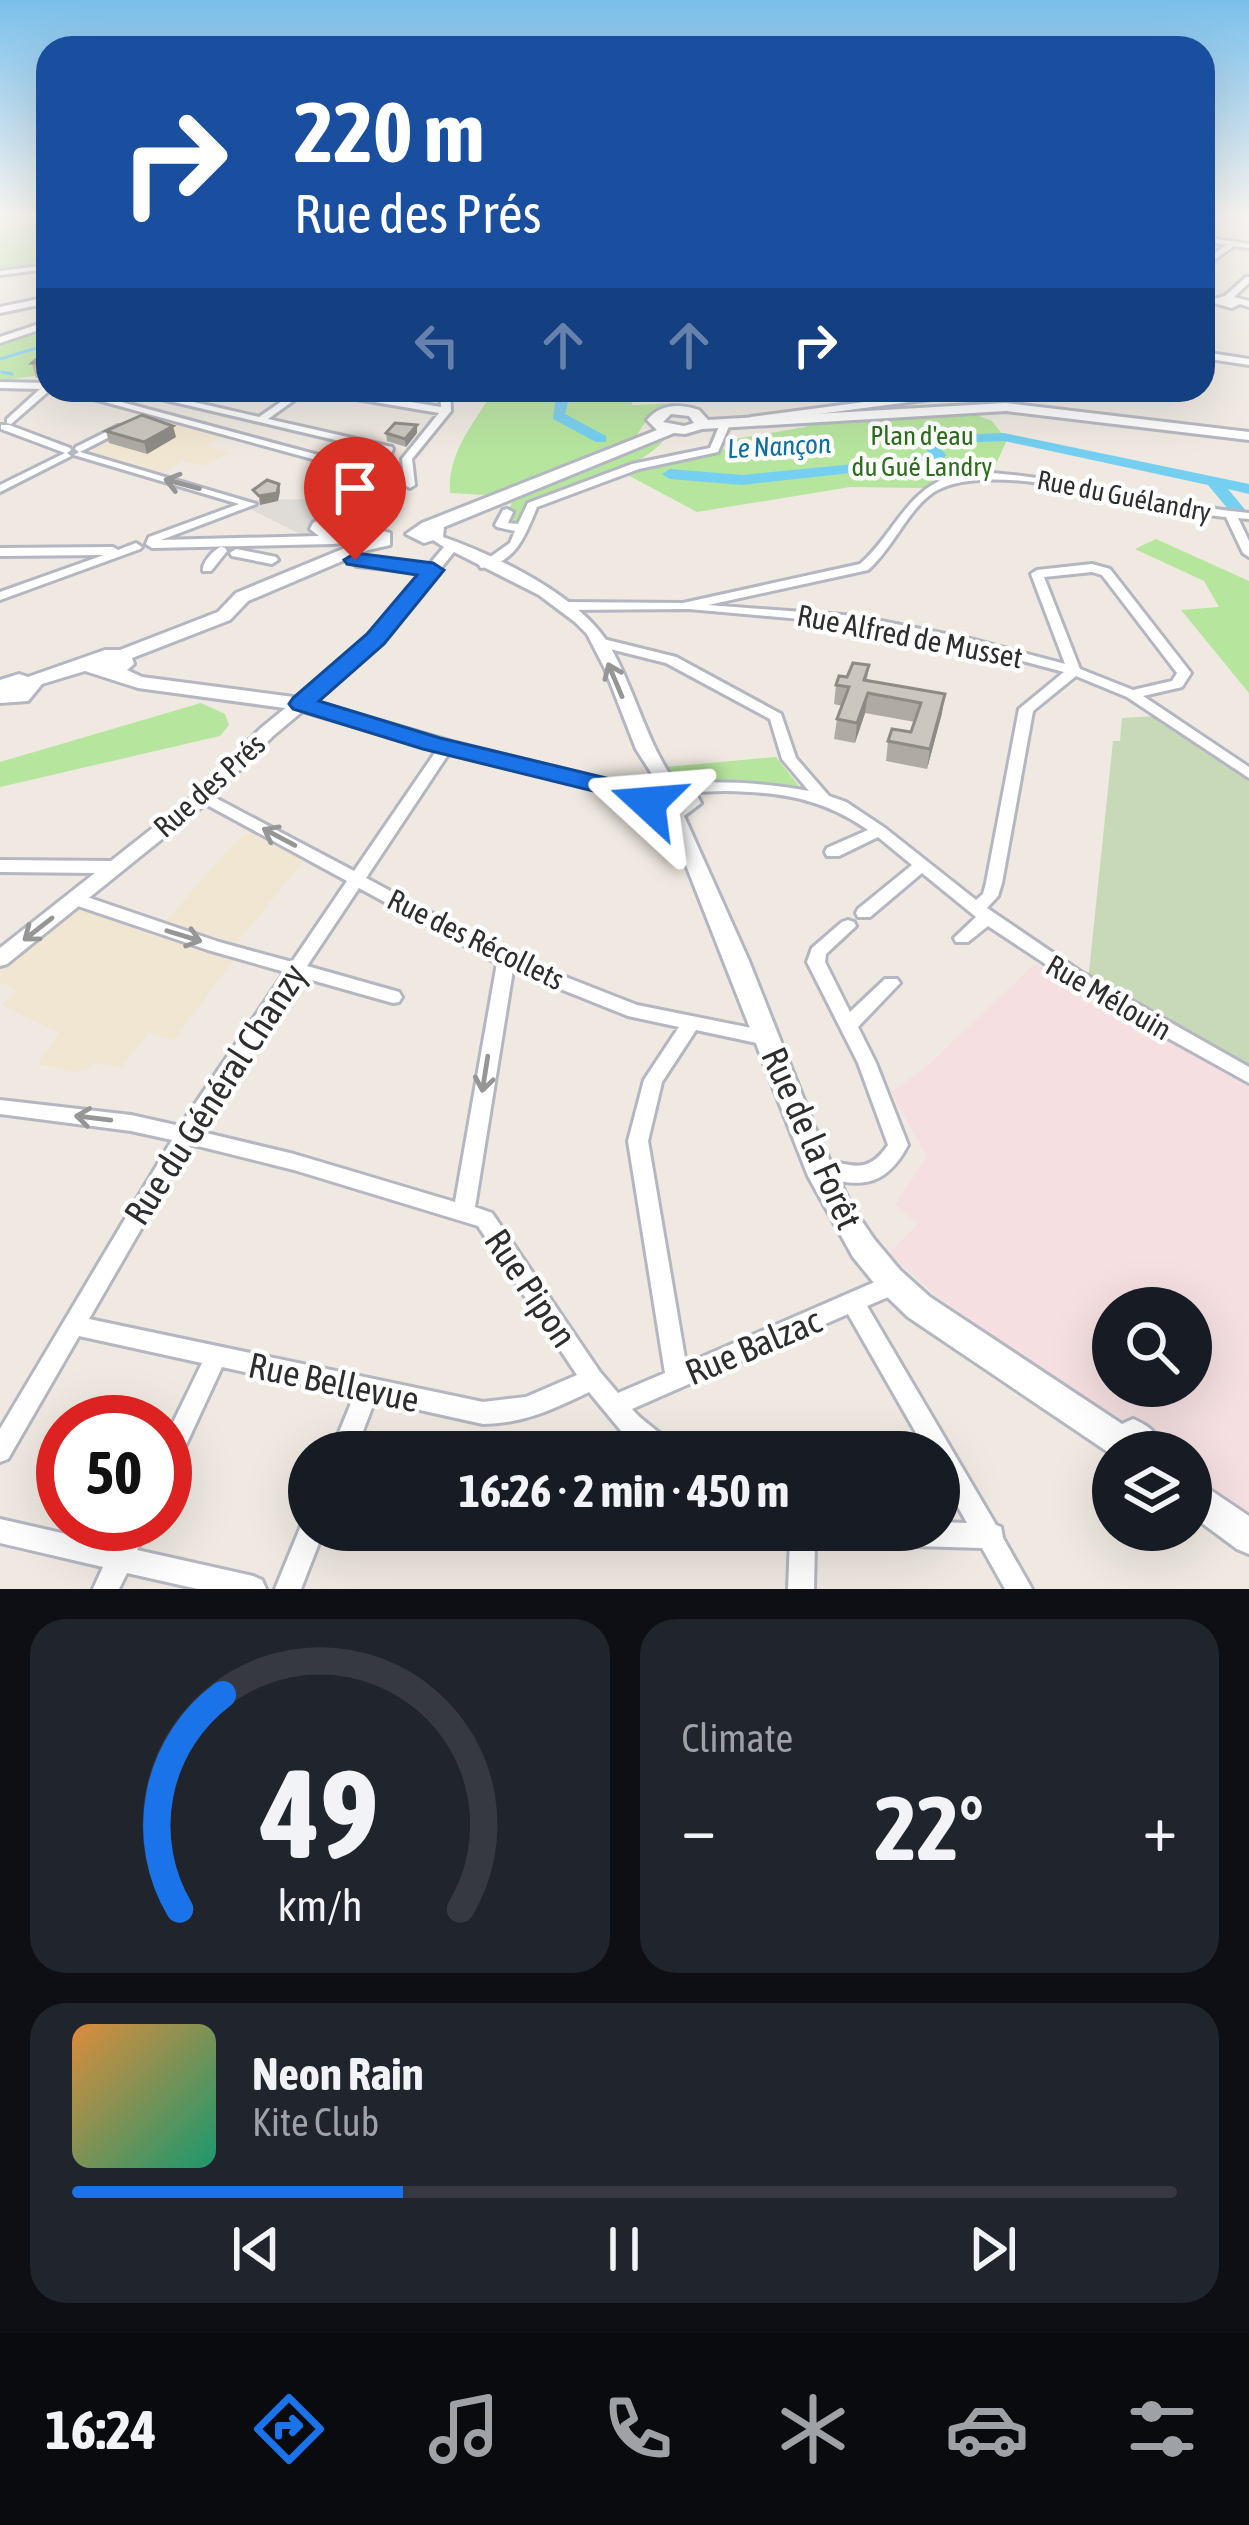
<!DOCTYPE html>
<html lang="en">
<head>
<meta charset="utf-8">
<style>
	:root { --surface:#171b24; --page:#20242c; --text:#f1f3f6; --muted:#9ea1a6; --line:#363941; --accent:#1a73e8 }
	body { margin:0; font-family:"Asap Condensed",sans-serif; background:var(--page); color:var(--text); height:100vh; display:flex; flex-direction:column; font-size:45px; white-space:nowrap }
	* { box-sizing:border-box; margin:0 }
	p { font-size:39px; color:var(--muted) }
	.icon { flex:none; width:66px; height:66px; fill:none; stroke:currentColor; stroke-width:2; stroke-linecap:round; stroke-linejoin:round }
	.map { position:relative; height:1589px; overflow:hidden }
	.sheet { display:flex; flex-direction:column; gap:30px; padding:30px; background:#0d0f14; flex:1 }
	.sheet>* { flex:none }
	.top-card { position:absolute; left:36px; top:36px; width:1179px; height:366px; border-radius:36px; box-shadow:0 12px 48px #0002; background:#1a4fa0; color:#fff; overflow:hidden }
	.tools { position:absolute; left:1092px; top:1287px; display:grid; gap:24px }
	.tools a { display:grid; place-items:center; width:120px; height:120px; border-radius:50%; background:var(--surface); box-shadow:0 12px 48px #0002; font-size:60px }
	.speed { position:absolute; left:36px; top:1395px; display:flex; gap:24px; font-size:60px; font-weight:700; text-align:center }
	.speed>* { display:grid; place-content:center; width:156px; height:156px; border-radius:50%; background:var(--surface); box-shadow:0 12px 48px #0002; line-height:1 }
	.speed .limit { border:18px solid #d22; background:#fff; color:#111 }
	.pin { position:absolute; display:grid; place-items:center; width:102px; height:102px; color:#fff; margin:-123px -51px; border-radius:50% 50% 50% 0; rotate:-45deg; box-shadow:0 0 12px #0007 }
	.pin .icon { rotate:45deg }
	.me { position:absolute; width:132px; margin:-66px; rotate:289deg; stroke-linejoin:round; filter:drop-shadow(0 0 9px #0008) }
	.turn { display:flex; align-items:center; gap:42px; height:252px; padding:0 60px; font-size:54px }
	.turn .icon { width:156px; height:156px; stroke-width:2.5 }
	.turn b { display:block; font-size:84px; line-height:102px }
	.lanes { display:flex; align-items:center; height:114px; padding:0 60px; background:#0003; justify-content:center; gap:60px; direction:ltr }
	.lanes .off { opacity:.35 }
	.big { font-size:90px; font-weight:700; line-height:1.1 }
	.sheet .card { flex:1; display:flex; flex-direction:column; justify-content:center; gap:18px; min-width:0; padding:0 42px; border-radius:36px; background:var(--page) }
	.sheet .dial { align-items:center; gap:0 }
	.dial svg { height:312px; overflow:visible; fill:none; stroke:var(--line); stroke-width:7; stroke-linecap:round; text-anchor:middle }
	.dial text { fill:var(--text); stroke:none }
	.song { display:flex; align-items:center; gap:36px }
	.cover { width:144px; height:144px; border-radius:18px; background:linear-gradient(135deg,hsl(30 70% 55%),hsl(160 70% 35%)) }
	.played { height:12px; border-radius:6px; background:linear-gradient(90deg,var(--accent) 30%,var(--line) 30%) }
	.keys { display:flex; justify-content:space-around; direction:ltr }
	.heat { display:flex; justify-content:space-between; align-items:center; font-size:66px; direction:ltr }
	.sheet .tiles { flex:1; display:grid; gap:30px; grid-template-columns:1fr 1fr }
	.card:last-child { grid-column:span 2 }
	.trip { position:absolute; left:288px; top:1431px; width:672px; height:120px; border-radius:60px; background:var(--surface); box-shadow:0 12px 48px #0002; font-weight:700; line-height:120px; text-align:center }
	.tabs { display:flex; height:192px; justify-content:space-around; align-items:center; background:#090b0e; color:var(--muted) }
	.tabs .icon { width:84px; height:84px }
	.tabs .selected { color:var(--accent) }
	.tabs b { font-size:54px; color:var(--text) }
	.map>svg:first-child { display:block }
	.education { fill:#f0e6d1 }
	.medical { fill:#f5dfe0; fill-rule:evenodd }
	.green { fill:#b6e59e }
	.cemetery { fill:#c8d9b8 }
	.plaza { fill:#dfdcd8 }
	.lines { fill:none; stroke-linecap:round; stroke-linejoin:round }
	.stream { stroke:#75cff0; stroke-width:3 }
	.river { fill:#75cff0; fill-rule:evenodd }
	.minor-casing { stroke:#b4b7c1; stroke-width:6 }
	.tertiary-casing { stroke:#b4b7c1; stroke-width:6 }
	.secondary-casing { stroke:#b4b7c1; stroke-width:6 }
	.minor { fill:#fff; fill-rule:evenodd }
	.tertiary { fill:#fff; fill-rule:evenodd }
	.secondary { fill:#fff; fill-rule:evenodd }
	.wall { fill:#afaba4 }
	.shaded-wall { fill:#8e8b86 }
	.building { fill:#cbc7bf; stroke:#8e8b86; stroke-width:3 }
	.oneway { stroke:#969696 }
	.route { fill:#1a73e8; stroke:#114b97; stroke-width:3 }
	.labels { text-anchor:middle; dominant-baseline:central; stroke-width:9; stroke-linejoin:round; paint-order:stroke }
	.far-park-label { font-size:27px; fill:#2c6e1b; stroke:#fff }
	.far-water-label { font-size:27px; font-style:italic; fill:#0d6fa3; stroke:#fff }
	.far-street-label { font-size:27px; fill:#2e2e2e; stroke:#fff }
	.street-label { font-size:30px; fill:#2e2e2e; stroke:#fff }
	.near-street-label { font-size:36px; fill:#2e2e2e; stroke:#fff }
</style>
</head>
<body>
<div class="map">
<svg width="1249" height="1589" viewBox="0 0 1249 1589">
	<rect width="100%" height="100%" fill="#efe9e1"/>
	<g class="education">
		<polygon points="167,418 226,434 205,446 228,453 203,466 184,461 159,475 125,465 128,461 89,454 95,451 90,447 135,425 150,428"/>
		<polygon points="253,831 304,860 237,943 165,922 233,844"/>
		<polygon points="74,907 154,936 234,959 174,1040 148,1033 121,1068 93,1062 88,1069 76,1072 38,1064 59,1033 1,1005 17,991 0,982 0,967"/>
	</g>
	<path class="medical" d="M1035 964 1249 1084V1515L1191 1474V1452H1159L935 1295 889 1253 918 1224 895 1205 927 1157 891 1092 923 1070ZM1113 1308H1191V1386H1113Z"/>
	<g class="green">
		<polygon points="0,215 48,215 48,259 0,271"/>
		<polygon points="48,327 48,374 0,381 0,341"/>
		<path d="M494 390H645L631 392 632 405 676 403 651 413 635 438 486 495 450 493C447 453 474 423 494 390Z"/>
		<polygon points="964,410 992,421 1007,440 992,473 926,488 850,487 697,512 624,473 725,449 724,441 805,427 822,419"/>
		<path d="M664 440C626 485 546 471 514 525L506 522 513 498Z"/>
		<polygon points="1156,539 1249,581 1249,693 1181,610 1219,607 1204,581 1135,549"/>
		<polygon points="201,703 225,714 229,725 220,736 0,787 0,762"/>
		<polygon points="776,757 802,790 672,778 666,767"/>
	</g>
	<polygon class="cemetery" points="1158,716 1249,780 1249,1068 1083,974 1089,972 1113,741 1120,741 1122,718"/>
	<polygon class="plaza" points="367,498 371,498 363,512 387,512 380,522 361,528 346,518 330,523 343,534 329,538 296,540 300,534 246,507 253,500"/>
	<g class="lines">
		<g class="stream">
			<polyline points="41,347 48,346"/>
			<polyline points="0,359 37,348"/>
			<polyline points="2,372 12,374"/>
		</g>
		<g class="river">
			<polygon points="557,390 571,390 565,414 606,436 606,442 596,442 553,419"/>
			<polygon points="1004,433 1249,484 1249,494 1228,489 1247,512 1245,515 1233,515 1208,485 1004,441 937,444 946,455 944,458 896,468 742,485 670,479 662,474 670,469 742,475 896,460 929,453 919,440 921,437"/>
		</g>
		<defs>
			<g id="minor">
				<polygon points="1205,215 1213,215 1203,221"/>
				<polygon points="1203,237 1249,244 1249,248 1234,246 1203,268 1203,262 1226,245 1203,241"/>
				<polygon points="48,265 48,269 0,275 0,271"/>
				<polygon points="1246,277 1249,277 1249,283 1234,297 1249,301 1249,307 1240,304 1232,308 1214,303 1214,299 1225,296"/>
				<polygon points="48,297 48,303 0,313 0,307"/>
				<polygon points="48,321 48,327 0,343 0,337"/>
				<polygon points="1203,352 1249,359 1249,365 1203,358"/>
				<polygon points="0,382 48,383 48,390 50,390 11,424 7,423 7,419 40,389 0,388"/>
				<path d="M61 390H77L374 470 382 451 123 390H141L259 417 298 390 357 393 441 407 440 390H450L451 411 412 459 415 485 410 488 405 485 402 459 439 413 357 399 300 396 268 419 392 447 393 449 371 500 322 527C340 543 352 528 369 538L367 540 333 544 152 548 146 544 149 537 239 504 74 455 79 452 75 449 76 447 118 426 127 428 80 452 256 504 161 540 319 536 310 529 313 523 362 496 371 475Z"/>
				<polygon points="955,390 982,390 977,393 751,423 746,420 751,417"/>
				<path d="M725 421 730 424 718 452 639 469 537 507C525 536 516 563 481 568L479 565 510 543 515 531 497 527 495 525 503 510 507 509 513 512 508 523 518 524 528 503 632 464 710 448 720 424Z"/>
				<polygon points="1,425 9,425 70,448 71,450 67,453 71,456 0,492 0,485 65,453 1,429"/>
				<path d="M992 473C1079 480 1162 505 1249 513V519L1238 518 1249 541V557L1243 553 1226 517C1156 511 993 455 934 492 908 509 893 548 868 570L708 605 856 616 970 639 1065 664 1031 574 1037 570 1092 564 1110 569 1191 673 1182 687 1143 696 1249 767V778L1127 697 1076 676 1033 711 1002 883 998 896 987 908 1081 972 1249 1067V1083L1103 1002 988 926 968 942H956L954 938 976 917 922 873 870 917H858L856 913 858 909 912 865 878 837 839 856H827L825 852 827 848 868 830C822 798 780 792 725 791 709 791 693 793 678 791L676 788 678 785 683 783C725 781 767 783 809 791L782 759 770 719 666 663 594 645 592 642 599 638 676 657 781 714 796 758 829 796 846 802 885 828 976 900 983 894 986 883 1019 709 1064 672 969 647 856 624 689 609 565 610 559 606 565 602 683 603 860 564C893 536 907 489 952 476 964 473 979 474 992 473ZM1092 572 1102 575 1177 673 1172 681 1133 690 1080 669 1044 577Z"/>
				<polygon points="136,543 142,547 140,549 0,600 0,592 104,555 0,556 0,548 113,547 118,550"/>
				<path d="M221 547 225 548 227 551 211 571H203C201 564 213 550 221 547Z"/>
				<polygon points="236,549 276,557 278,560 272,564 232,556 230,553"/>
				<polygon points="350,552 360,559 433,566 439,570 433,574 357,566 344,556"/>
				<path d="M446 743 453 747 366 878 512 956 637 1005 766 1031 772 1033 775 1038 772 1043 766 1045 696 1030 662 1082 648 1141 686 1364 884 1278 892 1276 900 1278 903 1285 900 1292 867 1306 996 1525 1001 1527 1003 1538 1032 1589H1005L982 1548 815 1543 814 1589H788L790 1540 786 1539 783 1530H939V1522L967 1523 939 1473V1452H927L848 1314 632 1409C644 1424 669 1436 676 1452H645L627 1438 589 1392C554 1409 522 1424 483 1424L375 1400 355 1452H331L354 1396 222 1367 173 1473 165 1477V1439L202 1363 79 1336 8 1459 0 1462V1429L172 1140 131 1131 0 1114V1100L131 1115 180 1126 285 972 208 950 69 903 67 899 69 895H81L219 942 292 962 347 881 198 800 195 797 198 794H208L354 871 441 744ZM359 888 497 963 455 1202 294 1154 198 1131 301 977 393 1003 399 1002 402 997 399 992 307 966ZM513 970 628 1016 679 1027 644 1080 628 1141 665 1373 618 1393 600 1372 492 1213 475 1207ZM190 1144 294 1170 478 1226 577 1375 526 1397 483 1402 89 1319Z"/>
				<path d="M848 920 854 922 856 926 826 954 825 962 850 1012 885 979H897L900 983 858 1027 876 1063 908 1145C884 1190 857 1188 813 1174L810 1168 813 1162C846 1157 863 1182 888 1145L858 1063 807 962 812 948 842 922Z"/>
				<polygon points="0,1519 114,1545 124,1524 149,1524 137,1550 253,1576 262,1580 266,1589 198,1589 127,1573 119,1589 93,1589 103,1567 0,1543"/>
				<polygon points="309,1519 309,1530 324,1530 301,1589 275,1589 303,1521"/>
			</g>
			<path id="tertiary" d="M440 536C495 555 582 596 611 648 636 693 646 742 676 784L673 788H661L636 749 605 669 587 634 575 622 539 595 454 552 381 642 354 668 273 736 209 801 7 964 0 966V948L95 873 0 872V860L111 861 197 793 261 728 342 662 369 636 444 547 433 540Z"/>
			<g id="secondary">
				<path d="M1006 403 1249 432V440L1006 411 702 429 685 434 674 433 444 527 443 537 424 543 406 534 422 523 657 430 647 420C661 403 680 404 699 410L708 420ZM671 414 689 416 694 423 684 426 663 422Z"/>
				<path d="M375 529 390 533V545L368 550 248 601 230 620 132 658 134 664 127 670 142 677 301 698 452 742 643 789 661 779 690 783 701 803 684 816 749 961 819 1138 851 1205 874 1239 900 1270 930 1297 1122 1424 1133 1419C1149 1426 1160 1433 1160 1452H1108L908 1317 879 1289 853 1257 808 1176 684 860 663 816 646 814 639 800 439 751 299 710 138 688 85 671 42 684 28 701 0 703V680L19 674 28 677 105 650H120L218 612 236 593 355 544V538ZM665 792 675 793 678 801 661 803 658 797Z"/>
				<polygon points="1191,1477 1249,1516 1249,1554 1237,1549 1191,1515"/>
			</g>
		</defs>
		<use href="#minor" class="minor-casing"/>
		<use href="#tertiary" class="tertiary-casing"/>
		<use href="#secondary" class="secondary-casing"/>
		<use href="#minor" class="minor"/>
		<use href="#tertiary" class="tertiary"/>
		<use href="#secondary" class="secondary"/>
	</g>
	<g class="wall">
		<polygon points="48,350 48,378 36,378 32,363"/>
		<polygon points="106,431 176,437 147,454 109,443"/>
		<polygon points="386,433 417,433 406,447 387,441"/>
		<polygon points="332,517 361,528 341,530 333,526"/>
		<polygon points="869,665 867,680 942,713 927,769 886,761 888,741 911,732 915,722 865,713 855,743 834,739 837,719 842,706 834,704 836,685"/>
	</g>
	<g class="shaded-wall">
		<polygon points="417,425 417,433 406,447 405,439"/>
		<polygon points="173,426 176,437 147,454 144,442"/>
		<polygon points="279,484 280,492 278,501 260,505 259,496"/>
		<polygon points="360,519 361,528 341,530 339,522"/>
		<polygon points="868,693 865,713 855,743 857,723"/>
		<polygon points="945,694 942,713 927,769 930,749"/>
	</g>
	<g class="building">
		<polygon points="48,350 48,363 32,363"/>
		<polygon points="142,415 173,426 144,442 106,431"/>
		<polygon points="395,423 417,425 405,439 386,433"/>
		<polygon points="267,480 279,484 277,493 259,496 253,490"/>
		<polygon points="346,510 360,519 339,522 332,517"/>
		<polygon points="853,663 869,665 864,680 945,694 930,749 888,741 892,729 911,732 921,703 868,693 857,723 837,719 849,687 836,685 839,676 847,677"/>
	</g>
	<defs><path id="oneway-shaft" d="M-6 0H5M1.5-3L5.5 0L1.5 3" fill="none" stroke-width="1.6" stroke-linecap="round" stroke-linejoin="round" transform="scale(3)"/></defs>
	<g class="oneway">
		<use href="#oneway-shaft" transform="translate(182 484) rotate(-165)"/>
		<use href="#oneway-shaft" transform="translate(615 680) rotate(-113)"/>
		<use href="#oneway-shaft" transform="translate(279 837) rotate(-152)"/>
		<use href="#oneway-shaft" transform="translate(38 929) rotate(142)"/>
		<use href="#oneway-shaft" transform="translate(184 936) rotate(17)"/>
		<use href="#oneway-shaft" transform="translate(485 1074) rotate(99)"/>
		<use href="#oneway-shaft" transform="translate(93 1118) rotate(-173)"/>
	</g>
	<linearGradient id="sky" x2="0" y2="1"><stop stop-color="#7abfeb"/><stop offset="0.49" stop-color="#f8f5f2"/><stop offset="1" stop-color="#f8f5f2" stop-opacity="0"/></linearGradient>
	<rect width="1249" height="437" fill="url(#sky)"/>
	<polygon class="route" points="355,553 433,563 444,570 384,644 319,701 440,738 656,790 661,803 657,809 638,809 634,801 423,749 293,709 289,704 293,698 367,634 417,575 347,564 344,560"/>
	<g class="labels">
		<g class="far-park-label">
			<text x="922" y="435">Plan d'eau<tspan x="922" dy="31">du Gué Landry</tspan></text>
		</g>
		<g class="far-water-label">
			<text transform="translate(779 446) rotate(-3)">Le Nançon</text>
		</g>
		<g class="far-street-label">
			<text transform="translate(1124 496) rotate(11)">Rue du Guélandry</text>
		</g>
		<g class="street-label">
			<text transform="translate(910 636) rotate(11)">Rue Alfred de Musset</text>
			<text transform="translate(209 785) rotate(-42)">Rue des Prés</text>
			<text transform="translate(476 939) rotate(26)">Rue des Récollets</text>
			<text transform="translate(1109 997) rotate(30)">Rue Mélouin</text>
		</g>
		<g class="near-street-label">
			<text transform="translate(215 1094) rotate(-57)">Rue du Général Chanzy</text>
			<text transform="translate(812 1138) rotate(66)">Rue de la Forêt</text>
			<text transform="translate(531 1288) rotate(56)">Rue Pipon</text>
			<text transform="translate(753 1346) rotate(-23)">Rue Balzac</text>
			<text transform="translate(334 1382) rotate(12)">Rue Bellevue</text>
		</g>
	</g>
</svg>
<div class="tools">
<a><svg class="icon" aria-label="search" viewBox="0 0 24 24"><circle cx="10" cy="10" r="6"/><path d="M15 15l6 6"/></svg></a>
<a><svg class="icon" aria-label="layers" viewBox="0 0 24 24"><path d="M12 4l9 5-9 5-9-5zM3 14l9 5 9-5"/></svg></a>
</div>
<div class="speed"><div class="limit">50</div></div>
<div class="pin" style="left:355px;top:560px;background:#d93025"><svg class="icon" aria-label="arrive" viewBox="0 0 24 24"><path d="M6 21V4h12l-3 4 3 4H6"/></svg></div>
<svg class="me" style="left:648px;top:803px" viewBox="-20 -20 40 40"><path d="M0-17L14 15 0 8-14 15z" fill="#1a73e8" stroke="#fff" stroke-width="4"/></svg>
<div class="trip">16:26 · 2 min · 450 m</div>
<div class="top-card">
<div class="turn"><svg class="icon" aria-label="right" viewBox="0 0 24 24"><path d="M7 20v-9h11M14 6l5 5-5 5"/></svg><div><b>220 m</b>Rue des Prés</div></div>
<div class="lanes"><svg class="icon off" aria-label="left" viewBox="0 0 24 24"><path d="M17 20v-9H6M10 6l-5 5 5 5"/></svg><svg class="icon off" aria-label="ahead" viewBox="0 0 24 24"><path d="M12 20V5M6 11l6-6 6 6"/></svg><svg class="icon off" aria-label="ahead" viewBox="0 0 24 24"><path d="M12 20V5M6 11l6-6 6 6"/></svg><svg class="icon" aria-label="right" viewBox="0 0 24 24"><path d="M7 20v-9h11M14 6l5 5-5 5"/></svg></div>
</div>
</div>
<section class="sheet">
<div class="tiles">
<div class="card dial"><svg viewBox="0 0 100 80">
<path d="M14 69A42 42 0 1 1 86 69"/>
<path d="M14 69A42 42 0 0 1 25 14" stroke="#1a73e8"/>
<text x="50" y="56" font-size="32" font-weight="700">49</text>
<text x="50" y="72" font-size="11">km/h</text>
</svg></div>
<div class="card"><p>Climate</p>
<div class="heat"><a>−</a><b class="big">22°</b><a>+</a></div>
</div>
<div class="card">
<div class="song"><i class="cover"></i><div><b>Neon Rain</b><p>Kite Club</p></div></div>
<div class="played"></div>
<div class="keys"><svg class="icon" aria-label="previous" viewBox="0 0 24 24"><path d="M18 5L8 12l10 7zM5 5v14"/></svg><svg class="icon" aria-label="pause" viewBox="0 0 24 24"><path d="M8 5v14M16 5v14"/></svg><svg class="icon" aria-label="next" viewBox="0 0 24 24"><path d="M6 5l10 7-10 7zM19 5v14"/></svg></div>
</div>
</div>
</section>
<nav class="tabs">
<b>16:24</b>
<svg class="icon selected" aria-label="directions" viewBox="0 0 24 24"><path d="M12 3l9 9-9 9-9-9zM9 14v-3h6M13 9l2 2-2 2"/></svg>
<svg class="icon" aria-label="music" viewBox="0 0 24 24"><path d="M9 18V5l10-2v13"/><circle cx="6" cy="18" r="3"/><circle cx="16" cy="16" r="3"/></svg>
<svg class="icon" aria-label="phone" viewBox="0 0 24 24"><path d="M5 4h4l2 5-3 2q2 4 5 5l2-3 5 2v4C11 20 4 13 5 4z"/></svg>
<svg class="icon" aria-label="climate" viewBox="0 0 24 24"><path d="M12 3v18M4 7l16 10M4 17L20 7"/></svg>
<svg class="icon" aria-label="car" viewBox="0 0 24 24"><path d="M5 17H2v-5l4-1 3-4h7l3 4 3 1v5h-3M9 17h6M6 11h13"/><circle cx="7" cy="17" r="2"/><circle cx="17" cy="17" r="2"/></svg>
<svg class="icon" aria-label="filters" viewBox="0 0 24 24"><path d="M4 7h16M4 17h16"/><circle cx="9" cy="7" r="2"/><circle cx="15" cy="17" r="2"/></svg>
</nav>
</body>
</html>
